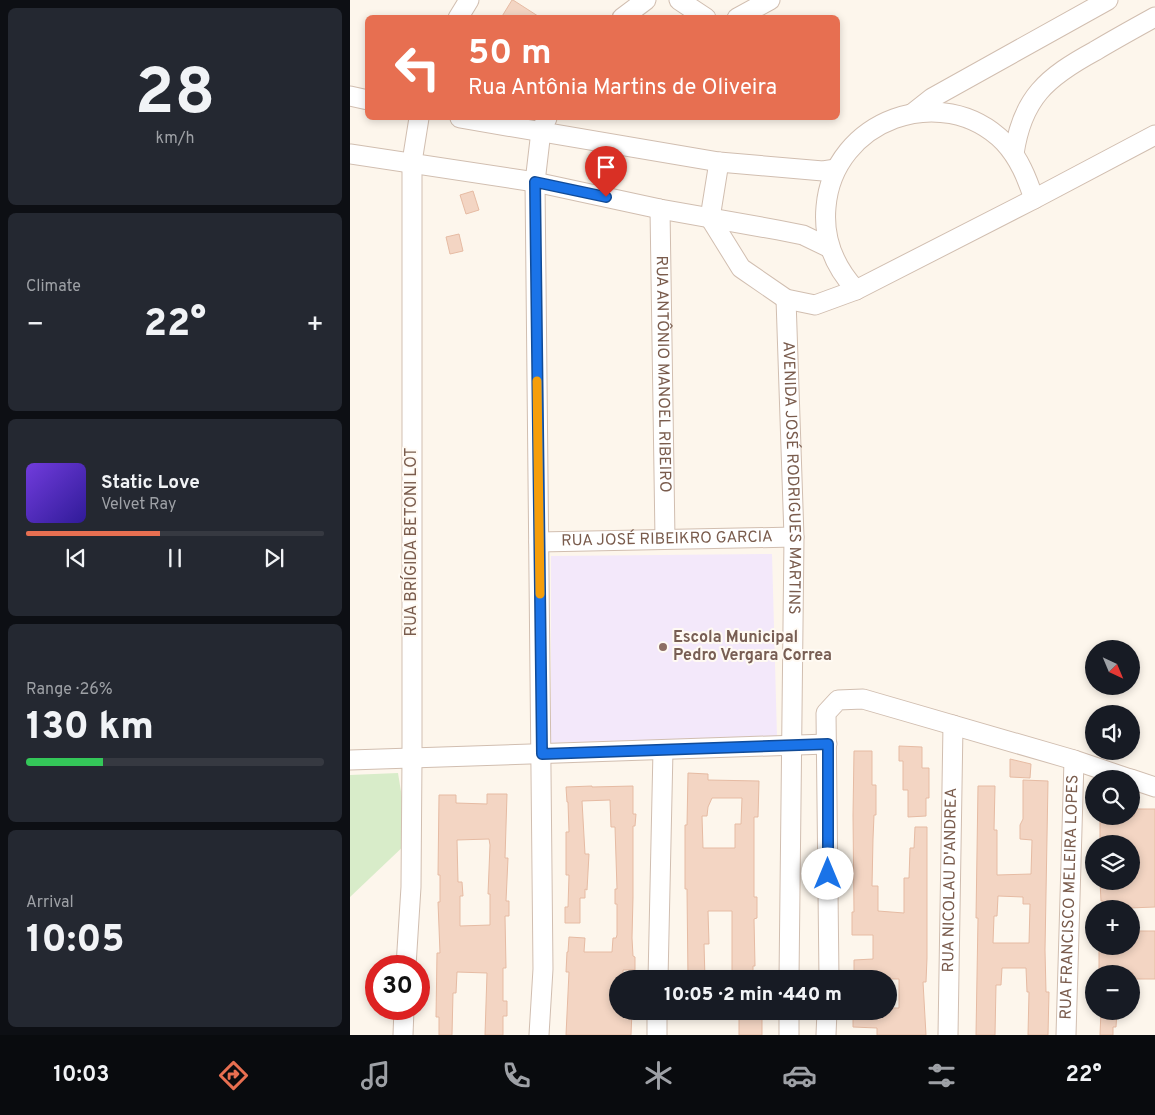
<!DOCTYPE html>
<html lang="en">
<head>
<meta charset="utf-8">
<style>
	:root { --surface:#171b24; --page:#242831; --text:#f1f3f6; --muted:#9ea1a6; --line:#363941; --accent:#e76f51 }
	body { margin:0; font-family:Overpass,sans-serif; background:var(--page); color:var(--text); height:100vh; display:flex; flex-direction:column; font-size:19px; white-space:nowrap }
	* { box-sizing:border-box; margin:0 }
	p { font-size:16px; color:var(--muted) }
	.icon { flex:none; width:28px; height:28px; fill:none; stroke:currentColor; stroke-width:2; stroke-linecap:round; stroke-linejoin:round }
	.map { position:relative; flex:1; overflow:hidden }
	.panel { display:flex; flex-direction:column; gap:8px; padding:8px; background:#0d0f14; width:350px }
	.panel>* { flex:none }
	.hud { position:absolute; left:15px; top:15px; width:475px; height:105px; border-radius:8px; box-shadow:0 2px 8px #0003; background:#e76f51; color:#fff; overflow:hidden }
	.needle { width:32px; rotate:136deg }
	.tools { position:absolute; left:735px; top:640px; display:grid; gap:10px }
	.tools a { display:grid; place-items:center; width:55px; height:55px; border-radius:50%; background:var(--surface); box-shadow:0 2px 8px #0003; font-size:25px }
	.speed { position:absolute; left:15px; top:955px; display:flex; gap:10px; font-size:25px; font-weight:700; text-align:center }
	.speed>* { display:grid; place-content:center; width:65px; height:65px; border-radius:50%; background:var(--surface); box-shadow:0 2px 8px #0003; line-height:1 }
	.speed .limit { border:8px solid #d22; background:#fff; color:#111 }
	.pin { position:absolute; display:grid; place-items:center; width:42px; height:42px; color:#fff; margin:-51px -21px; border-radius:50% 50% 50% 0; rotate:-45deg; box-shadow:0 0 5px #0007 }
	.pin .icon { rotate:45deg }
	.me { position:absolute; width:55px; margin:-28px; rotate:0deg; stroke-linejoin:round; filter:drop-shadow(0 0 4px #0008) }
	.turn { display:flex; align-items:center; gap:18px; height:105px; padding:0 20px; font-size:22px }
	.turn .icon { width:65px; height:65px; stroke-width:2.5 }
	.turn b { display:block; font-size:35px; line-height:42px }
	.big { font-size:38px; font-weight:800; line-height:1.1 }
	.panel .card { flex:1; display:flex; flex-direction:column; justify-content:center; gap:8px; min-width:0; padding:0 18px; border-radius:8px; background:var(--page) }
	.panel .dial { align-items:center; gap:0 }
	.dial b { font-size:65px; line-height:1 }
	.song { display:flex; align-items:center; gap:15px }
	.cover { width:60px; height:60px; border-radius:8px; background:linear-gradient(135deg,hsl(260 70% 55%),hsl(250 70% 35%)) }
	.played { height:5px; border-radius:2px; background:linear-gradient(90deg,var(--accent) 45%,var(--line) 45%) }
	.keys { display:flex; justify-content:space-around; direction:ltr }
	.heat { display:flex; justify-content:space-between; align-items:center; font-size:28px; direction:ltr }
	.charge { height:8px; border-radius:4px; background:linear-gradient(90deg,#34c759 26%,var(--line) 0) }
	.trip { position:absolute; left:259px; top:970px; width:288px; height:50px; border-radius:25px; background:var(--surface); box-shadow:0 2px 8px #0003; font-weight:800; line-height:50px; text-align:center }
	.tabs { display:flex; height:80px; justify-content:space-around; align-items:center; background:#090b0e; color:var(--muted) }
	.tabs .icon { width:35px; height:35px }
	.tabs .active { color:var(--accent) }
	.tabs b { font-size:22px; color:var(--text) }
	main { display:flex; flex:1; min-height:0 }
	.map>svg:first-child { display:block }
	.education { fill:#f3e8fa }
	.green { fill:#d8ecc9 }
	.building { fill:#f3d5c3; stroke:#e6bba3; fill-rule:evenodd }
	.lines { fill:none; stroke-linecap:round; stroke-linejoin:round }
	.minor-casing { stroke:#d1beb0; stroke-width:21 }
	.minor { stroke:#fff; stroke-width:19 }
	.route-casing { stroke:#114b97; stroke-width:12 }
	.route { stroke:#1a73e8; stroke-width:9 }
	.slow { stroke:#f59e0b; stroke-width:9 }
	.education-dot { fill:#8d6e63; stroke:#fffaf3; stroke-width:2 }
	.labels { text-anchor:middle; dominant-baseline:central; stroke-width:4; stroke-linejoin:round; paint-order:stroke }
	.street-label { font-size:16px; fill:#7a5c4d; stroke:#fffaf3 }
	.education-label { font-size:16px; font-weight:bold; fill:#785e54; stroke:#fffaf3; text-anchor:start }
</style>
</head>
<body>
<main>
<section class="panel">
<div class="card dial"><b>28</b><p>km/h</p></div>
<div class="card"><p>Climate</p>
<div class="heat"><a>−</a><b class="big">22°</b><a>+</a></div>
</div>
<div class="card">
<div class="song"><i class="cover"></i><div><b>Static Love</b><p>Velvet Ray</p></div></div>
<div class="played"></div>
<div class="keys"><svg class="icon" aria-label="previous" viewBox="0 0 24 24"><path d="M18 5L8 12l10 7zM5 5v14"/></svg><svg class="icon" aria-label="pause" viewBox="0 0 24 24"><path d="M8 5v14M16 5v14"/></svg><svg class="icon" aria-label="next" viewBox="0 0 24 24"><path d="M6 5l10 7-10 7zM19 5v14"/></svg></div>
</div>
<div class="card"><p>Range · 26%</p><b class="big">130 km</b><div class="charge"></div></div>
<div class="card"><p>Arrival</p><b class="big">10:05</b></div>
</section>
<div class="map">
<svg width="805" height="1035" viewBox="0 0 805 1035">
	<rect width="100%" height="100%" fill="#fdf6ec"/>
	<polygon class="education" points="422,554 427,737 201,743 201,556"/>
	<polygon class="green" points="48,773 59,841 0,897 0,775"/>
	<g class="building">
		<polygon points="162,0 163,0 191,18 151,18"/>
		<polygon points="123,191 129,210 116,214 110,195"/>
		<polygon points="109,234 113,251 100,254 96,237"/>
		<polygon points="549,746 572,747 572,768 579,768 579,798 576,798 576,816 558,817 558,790 553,790 553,761 549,761"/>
		<polygon points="504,751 522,751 522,785 526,785 526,815 524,815 523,839 522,886 528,886 528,911 554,913 554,878 559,878 560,848 564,848 565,827 577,827 577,958 576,982 573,982 576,1035 527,1035 527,1028 503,1027 503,1011 538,1011 538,1008 549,1008 549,979 504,979 504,960 523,959 523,935 502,935 502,912 504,912 503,815"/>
		<polygon points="660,759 681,764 680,778 660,777"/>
		<path d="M338 773 358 774V780L409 781 408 817H404V897H407V918L404 919 405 966H403V979H382V911H358L359 944H354L355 979H338L337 889H335V825H337ZM362 798H392L391 824H385V848H353L352 816H357L358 807Z"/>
		<path d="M673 780 698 781 695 950 696 992H699L698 1035H678L679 992H677L676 968H652L651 985H646L645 1035H626L628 918H626L628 786H645L644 830H647V875L681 874 682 840 670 839V825L673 819ZM648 896 673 897V904H680L679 943H643L644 916H647Z"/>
		<polygon points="242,786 242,787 283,786 283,814 286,814 285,826 283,826 283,897 282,938 283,956 285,957 285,970 273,970 273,979 268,979 268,1011 282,1011 281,1035 216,1035 219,972 216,972 217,952 218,952 219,937 235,938 234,952 262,952 263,938 266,938 267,935 267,904 265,904 265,889 267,889 265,827 261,827 260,800 232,801 235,854 239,854 237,890 235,889 235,898 230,898 230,923 215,923 215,907 218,907 219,875 216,875 216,832 219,832 218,802 217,802 216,787"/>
		<path d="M137 794H157L155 858H158L156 901H159V916H155L156 968H153V1001H157V1016H153V1035H135L137 973 107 972 106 993H103L102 1035H89V1017H86L87 953H90L88 902H90V875H88L89 795H106V803L137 804ZM139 839 140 845 138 894H140V925L110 926V896H113L112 882H108L107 840Z"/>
		<polygon points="785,809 805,809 805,907 753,909 753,901 751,901 750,881 781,881 781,844 750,844 750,816 784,816"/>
		<polygon points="781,931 805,931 805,979 782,979 783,973 749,973 749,946 781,946"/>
		<polygon points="389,1011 405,1011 405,1015 412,1015 412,1035 389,1035"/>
		<polygon points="751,1011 767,1011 766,1027 763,1027 763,1035 750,1035"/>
	</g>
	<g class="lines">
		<defs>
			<g id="minor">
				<polyline points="329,0 356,18"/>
				<polyline points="108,18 119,0"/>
				<polyline points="272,18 296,0"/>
				<polyline points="387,18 420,0"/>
				<polyline points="0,96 18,100"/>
				<polyline points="563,113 582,98 758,0"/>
				<polyline points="110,118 369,162 473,171 486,169"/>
				<polyline points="0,154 185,182 310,209 428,230 453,235 480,248"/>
				<path d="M664 154C672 98 697 77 745 51 765 39 785 28 805 17"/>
				<polyline points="369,162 360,218 391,268 436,299 465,305 506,290 684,199 805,135"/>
				<path id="s1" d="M310 209 315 539"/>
				<path d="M506 290C484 266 473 239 476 207 483 120 592 80 654 142 669 158 677 178 684 199"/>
				<path id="s2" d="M436 299 444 537 439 979"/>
				<path id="s3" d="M189 542 444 537"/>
				<polyline points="0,760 477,744"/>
				<polyline points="781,779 805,787"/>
				<polyline points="56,966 61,887 62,759 62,162 69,118"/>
				<polyline points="308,979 313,750"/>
				<polyline points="479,979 476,713 488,700 513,699 724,760 780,779"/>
				<polyline points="53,1035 54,1009"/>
				<polyline points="189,1035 193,969 185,182 191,131 197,118"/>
				<polyline points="307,1035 307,1011"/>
				<polyline points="439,1035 439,1011"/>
				<polyline points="476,1035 477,1011"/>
				<path id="s4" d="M598 1035 603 725"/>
				<path id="s5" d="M716 1035 724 760"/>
			</g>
		</defs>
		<use href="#minor" class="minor-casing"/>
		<use href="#minor" class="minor"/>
	</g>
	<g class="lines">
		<defs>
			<polyline id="route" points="256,197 185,182 192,754 478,744 478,874"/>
		</defs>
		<use href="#route" class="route-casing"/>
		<use href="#route" class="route"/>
		<polyline class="slow" points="187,381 190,594"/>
	</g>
	<circle class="education-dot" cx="313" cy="647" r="5"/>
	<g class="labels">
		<g class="street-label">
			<text stroke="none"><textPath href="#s1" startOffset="165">RUA ANTÔNIO MANOEL RIBEIRO</textPath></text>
			<text stroke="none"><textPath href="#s2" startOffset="179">AVENIDA JOSÉ RODRIGUES MARTINS</textPath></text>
			<text stroke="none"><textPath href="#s3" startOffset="128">RUA JOSÉ RIBEIKRO GARCIA</textPath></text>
			<text transform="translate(62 542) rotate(-90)">RUA BRÍGIDA BETONI LOT</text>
			<text stroke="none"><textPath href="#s4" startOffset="155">RUA NICOLAU D'ANDREA</textPath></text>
			<text stroke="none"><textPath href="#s5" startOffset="138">RUA FRANCISCO MELEIRA LOPES</textPath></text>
		</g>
		<g class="education-label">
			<text x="323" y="638">Escola Municipal<tspan x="323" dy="18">Pedro Vergara Correa</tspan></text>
		</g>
	</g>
</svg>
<div class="tools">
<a><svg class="needle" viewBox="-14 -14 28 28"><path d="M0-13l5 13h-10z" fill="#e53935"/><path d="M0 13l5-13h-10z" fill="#9ea1a6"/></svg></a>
<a><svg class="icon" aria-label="sound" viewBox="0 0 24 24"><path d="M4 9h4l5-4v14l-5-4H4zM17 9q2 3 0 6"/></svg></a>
<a><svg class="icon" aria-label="search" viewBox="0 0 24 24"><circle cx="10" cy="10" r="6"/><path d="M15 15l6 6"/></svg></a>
<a><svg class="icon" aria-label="layers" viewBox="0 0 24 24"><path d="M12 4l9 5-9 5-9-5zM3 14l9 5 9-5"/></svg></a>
<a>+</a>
<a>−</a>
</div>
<div class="speed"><div class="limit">30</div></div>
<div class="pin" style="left:256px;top:197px;background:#d93025"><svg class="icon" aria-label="arrive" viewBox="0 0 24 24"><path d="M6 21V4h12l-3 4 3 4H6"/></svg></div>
<svg class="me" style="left:478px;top:874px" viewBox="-20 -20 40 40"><circle r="19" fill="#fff"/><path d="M0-13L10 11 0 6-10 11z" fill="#1a73e8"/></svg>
<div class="trip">10:05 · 2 min · 440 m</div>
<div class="hud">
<div class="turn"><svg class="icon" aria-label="left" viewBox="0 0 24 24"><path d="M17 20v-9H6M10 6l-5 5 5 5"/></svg><div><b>50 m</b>Rua Antônia Martins de Oliveira</div></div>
</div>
</div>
</main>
<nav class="tabs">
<b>10:03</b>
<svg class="icon active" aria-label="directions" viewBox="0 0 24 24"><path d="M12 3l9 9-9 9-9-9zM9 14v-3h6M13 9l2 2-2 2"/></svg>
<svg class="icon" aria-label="music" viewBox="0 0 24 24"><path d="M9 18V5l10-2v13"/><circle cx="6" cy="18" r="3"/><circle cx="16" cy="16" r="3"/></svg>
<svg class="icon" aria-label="phone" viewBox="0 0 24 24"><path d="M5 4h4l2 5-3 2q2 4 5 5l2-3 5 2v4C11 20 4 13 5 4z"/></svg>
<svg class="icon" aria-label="climate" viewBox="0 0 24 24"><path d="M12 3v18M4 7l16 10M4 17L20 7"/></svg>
<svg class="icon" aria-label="car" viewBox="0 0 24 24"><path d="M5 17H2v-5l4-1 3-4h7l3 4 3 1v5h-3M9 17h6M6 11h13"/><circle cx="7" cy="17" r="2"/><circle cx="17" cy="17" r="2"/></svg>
<svg class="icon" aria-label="filters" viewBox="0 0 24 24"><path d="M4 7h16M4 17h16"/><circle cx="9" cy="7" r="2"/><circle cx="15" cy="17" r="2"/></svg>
<b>22°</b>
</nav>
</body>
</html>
